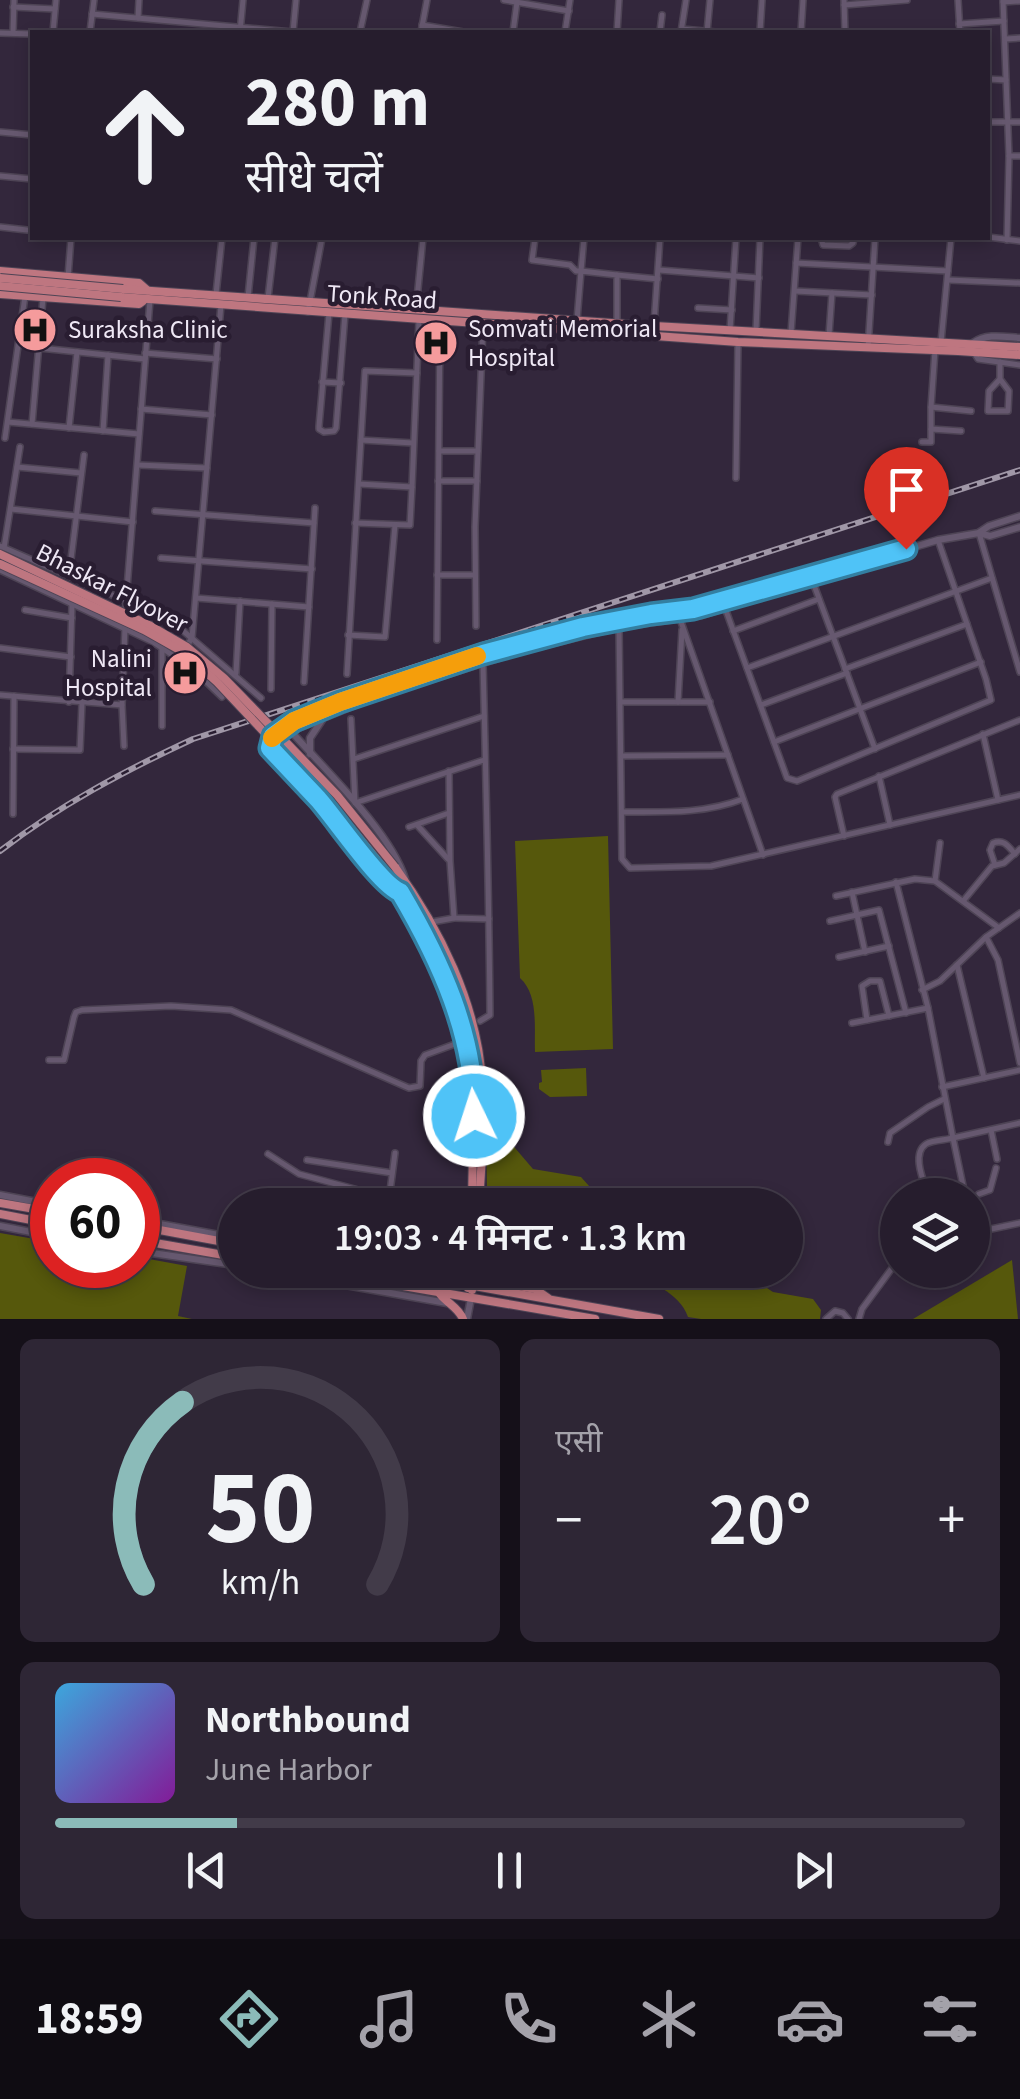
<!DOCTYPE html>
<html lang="hi">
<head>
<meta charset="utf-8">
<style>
	:root { --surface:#261d2d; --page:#2e2635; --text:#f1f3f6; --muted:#a4a2aa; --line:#423b49; --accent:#8bbbb9 }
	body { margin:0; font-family:"Source Sans 3","Noto Sans Devanagari",sans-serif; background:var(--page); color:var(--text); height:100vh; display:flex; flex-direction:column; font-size:38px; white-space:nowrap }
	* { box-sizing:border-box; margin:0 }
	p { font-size:32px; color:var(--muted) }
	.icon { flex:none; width:55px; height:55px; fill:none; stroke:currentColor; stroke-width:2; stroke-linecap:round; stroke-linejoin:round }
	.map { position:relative; height:1319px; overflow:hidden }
	.drawer { display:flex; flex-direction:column; gap:20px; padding:20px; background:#151019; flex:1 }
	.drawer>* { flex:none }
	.hud { position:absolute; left:30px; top:30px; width:960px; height:210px; border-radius:0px; box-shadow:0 5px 15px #0003,0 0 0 2px var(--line); background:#261d2d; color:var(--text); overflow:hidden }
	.fabs { position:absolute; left:880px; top:1178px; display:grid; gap:20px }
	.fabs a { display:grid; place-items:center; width:110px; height:110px; border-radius:50%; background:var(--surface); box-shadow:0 5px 15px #0003,0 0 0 2px var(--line); font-size:50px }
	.speed { position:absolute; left:30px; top:1158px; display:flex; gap:20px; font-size:50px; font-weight:700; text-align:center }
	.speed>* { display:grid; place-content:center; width:130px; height:130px; border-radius:50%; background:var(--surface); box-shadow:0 5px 15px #0003,0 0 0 2px var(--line); line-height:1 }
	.speed .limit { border:15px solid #d22; background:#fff; color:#111 }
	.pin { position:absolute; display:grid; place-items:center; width:85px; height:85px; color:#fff; margin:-102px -42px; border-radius:50% 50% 50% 0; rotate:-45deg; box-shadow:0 0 10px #0007 }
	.pin .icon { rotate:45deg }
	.me { position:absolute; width:110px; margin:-55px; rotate:356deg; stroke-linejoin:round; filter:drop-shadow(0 0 8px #0008) }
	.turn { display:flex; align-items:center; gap:35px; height:210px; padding:0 50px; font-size:45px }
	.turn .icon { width:130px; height:130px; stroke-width:2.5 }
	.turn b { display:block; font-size:70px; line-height:85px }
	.big { font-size:75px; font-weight:600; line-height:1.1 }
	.drawer .card { flex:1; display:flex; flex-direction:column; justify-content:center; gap:15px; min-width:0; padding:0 35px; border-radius:15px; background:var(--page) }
	.drawer .dial { align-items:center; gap:0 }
	.dial svg { height:260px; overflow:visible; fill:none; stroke:var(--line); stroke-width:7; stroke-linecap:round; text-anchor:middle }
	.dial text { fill:var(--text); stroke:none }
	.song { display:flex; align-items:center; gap:30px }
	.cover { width:120px; height:120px; border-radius:15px; background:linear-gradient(135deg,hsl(200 70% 55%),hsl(290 70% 35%)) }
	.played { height:10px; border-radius:5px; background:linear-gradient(90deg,var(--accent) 20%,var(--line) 20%) }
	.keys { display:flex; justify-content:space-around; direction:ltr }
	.heat { display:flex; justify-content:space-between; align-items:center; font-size:55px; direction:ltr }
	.drawer .tiles { flex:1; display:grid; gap:20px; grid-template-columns:1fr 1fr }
	.card:last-child { grid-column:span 2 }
	.trip { position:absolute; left:218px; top:1188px; width:585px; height:100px; border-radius:50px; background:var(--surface); box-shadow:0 5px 15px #0003,0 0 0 2px var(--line); font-weight:600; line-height:100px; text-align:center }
	.menu { display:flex; height:160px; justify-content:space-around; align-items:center; background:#0f0c12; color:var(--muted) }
	.menu .icon { width:70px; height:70px }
	.menu .active { color:var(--accent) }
	.menu b { font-size:45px; color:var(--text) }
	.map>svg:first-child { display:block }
	.green { fill:#56580c }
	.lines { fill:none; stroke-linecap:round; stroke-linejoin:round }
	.minor-casing { stroke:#4e4455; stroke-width:8 }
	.tertiary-casing { stroke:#4e4455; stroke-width:9 }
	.primary-casing { stroke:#4e4455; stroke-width:10 }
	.minor { stroke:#66586f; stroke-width:5 }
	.tertiary { stroke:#66586f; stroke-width:6 }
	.primary { stroke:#be7680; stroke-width:8 }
	.rail-casing { stroke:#a097a7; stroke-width:6 }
	.rail { stroke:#291d31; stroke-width:2.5; stroke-dasharray:8; stroke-linecap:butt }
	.primary-bridge-casing { stroke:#4e4455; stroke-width:10; stroke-linecap:butt }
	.primary-bridge { stroke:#be7680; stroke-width:8 }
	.route-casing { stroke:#337fa1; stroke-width:25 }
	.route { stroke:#4fc3f7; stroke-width:18 }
	.slow { stroke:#f59e0b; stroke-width:18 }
	.labels { text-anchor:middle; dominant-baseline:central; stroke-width:9; stroke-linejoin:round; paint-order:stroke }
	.street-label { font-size:25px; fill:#efe8f5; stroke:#291d31 }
	.poi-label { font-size:25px; fill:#efe8f5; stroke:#291d31; text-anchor:start }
</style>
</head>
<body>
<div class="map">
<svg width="1020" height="1319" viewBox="0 0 1020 1319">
	<rect width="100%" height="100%" fill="#33273c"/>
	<g class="green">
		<path d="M608 836 613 1049 535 1052C534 1029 539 995 520 978L515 841Z"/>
		<polygon points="586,1068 587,1096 550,1097 539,1089 539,1083 542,1082 541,1070"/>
		<polygon points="486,1132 503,1134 533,1169 581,1177 606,1205 524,1205 487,1190"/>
		<polygon points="0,1233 52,1242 52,1265 138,1265 138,1257 187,1266 178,1316 192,1319 0,1319"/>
		<polygon points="1012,1260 1018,1319 913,1319"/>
		<path d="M629 1270H732L746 1274 773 1292 813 1299 821 1310 820 1319H701L688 1317C679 1291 650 1284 629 1270Z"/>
	</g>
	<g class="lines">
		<defs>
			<g id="minor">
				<polyline points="504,0 569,11"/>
				<polyline points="844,0 845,32"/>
				<polyline points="958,0 960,32"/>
				<polyline points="1003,0 1009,156 1007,240"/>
				<polyline points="1003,2 1020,1"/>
				<polyline points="844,5 907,0"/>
				<polyline points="13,7 55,9"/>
				<polyline points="92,14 292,32"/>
				<polyline points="138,18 139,0"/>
				<polyline points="959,24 1004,21"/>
				<polyline points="422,25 463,32"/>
				<polyline points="682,29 715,32"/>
				<polyline points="53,32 56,0"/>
				<polyline points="90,32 94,0"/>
				<polyline points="240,32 243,0"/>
				<polyline points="293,32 296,0"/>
				<polyline points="360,32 367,0"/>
				<polyline points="421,32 427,0"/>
				<polyline points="513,32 517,2"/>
				<polyline points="565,32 570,0"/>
				<polyline points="617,32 619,0"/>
				<polyline points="660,32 662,15"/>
				<polyline points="681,32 686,0"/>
				<polyline points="707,32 710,0"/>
				<polyline points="760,32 762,0"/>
				<polyline points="801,32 803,0"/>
				<polyline points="0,33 32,34"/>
				<polyline points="13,33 14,0"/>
				<polyline points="1005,39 1020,38"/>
				<polyline points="988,79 1006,80"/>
				<polyline points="988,122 1020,122"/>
				<polyline points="0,132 32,135"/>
				<polyline points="1009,156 1020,156"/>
				<polyline points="0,176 32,179"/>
				<polyline points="0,227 27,230"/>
				<polyline points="988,237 1020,241"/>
				<polyline points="535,238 532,260 570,265 576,271 581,271 584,238"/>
				<polyline points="821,238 823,245 849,246 853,243 854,238"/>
				<polyline points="796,263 948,271"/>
				<polyline points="659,270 759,278"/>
				<polyline points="617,275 658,279"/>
				<polyline points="68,277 71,238"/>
				<polyline points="948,280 1020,283"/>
				<polyline points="795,291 872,295"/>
				<polyline points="216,294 222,238"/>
				<polyline points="248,297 254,238"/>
				<polyline points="268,298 275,238"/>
				<polyline points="698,308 732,310"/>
				<polyline points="416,309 423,238"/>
				<polyline points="308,312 322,238"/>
				<polyline points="329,313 319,426 319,429 324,432 334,431 336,428 345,314"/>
				<polyline points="577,320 581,271 617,275 617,323"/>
				<polyline points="654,324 660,238"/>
				<polyline points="730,330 736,238"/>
				<polyline points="756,331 760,238"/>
				<polyline points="791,333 798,238"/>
				<polyline points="829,335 832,293"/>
				<polyline points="941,342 951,238"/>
				<polyline points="40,348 145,359"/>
				<polyline points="868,348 875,238"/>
				<polyline points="973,351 978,359 1020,365"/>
				<polyline points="145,353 217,359"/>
				<polyline points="1000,362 1000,379 1009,391 1008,411 988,411 989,391 1000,379"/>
				<polyline points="322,382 341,383"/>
				<polyline points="931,407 971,411"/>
				<polyline points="141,409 212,415"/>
				<polyline points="8,422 139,434"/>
				<polyline points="32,424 43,298"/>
				<polyline points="69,428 77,352"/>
				<polyline points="931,429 961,431"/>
				<polyline points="103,431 108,355"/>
				<polyline points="5,438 25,296"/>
				<polyline points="361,440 413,443"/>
				<polyline points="922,442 931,442 931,407 935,350"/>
				<polyline points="439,451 478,451"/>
				<polyline points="138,465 207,468"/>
				<polyline points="17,467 81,473"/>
				<polyline points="736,478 738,342"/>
				<polyline points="438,481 477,481"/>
				<polyline points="359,484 412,487 419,320"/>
				<polyline points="11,509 133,522"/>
				<polyline points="155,511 314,523"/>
				<polyline points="355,523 410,525 412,487"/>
				<polyline points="979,533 1020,672"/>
				<polyline points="0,546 126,601 181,629 261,698"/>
				<polyline points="4,548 20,447"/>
				<polyline points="161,558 312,569"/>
				<polyline points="0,570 153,642 193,669 222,697"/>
				<polyline points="69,575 84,455"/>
				<polyline points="437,575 474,575"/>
				<polyline points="811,577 875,749"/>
				<polyline points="196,598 309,607"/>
				<polyline points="725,608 787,778 797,781 991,700 986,679 938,540"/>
				<polyline points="25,610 72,618"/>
				<polyline points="680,619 763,855"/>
				<polyline points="476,626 475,527 483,324"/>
				<polyline points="619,628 622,859 630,868 711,866 1020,795"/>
				<polyline points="733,631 819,599"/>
				<polyline points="348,635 385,637 395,525"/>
				<polyline points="437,640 440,321"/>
				<polyline points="162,647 162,726"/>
				<polyline points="0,648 71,657"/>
				<polyline points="178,659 192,638 221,305"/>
				<polyline points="747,668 992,578"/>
				<polyline points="845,669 967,624"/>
				<polyline points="236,673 240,601"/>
				<polyline points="347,674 365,371 417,373"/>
				<polyline points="304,682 315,508"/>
				<polyline points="271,689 272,604"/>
				<polyline points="0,695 122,705"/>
				<polyline points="69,702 72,605"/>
				<polyline points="621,702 710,702"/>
				<polyline points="678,702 682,630"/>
				<polyline points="761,705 847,673"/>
				<polyline points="351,719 355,803 484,760"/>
				<polyline points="983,734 998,800"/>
				<polyline points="774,742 981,662"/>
				<polyline points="124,746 122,705 126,601 150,300"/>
				<polyline points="13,749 80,750 82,703"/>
				<polyline points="622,756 728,755"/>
				<polyline points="354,759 484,716"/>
				<polyline points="449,771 450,861 454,918 489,919"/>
				<polyline points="879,776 890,825"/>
				<path d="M623 812C664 812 704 814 743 799"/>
				<polyline points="13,814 14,696"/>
				<polyline points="417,825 448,859"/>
				<polyline points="409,827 449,813"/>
				<polyline points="844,836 835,797 837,794 1020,720"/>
				<polyline points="940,843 935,881 999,928"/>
				<path d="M995 865 990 850 993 843C1004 839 1008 846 1015 854"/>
				<polyline points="896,882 928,1008 953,1138 1020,1123"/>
				<polyline points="852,892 865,952"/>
				<polyline points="836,896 915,879 935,881"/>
				<polyline points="964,900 992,866 1004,863 1020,849"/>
				<polyline points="830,921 879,910 906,1013"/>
				<polyline points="432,922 454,918"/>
				<polyline points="986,937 998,960 1020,1063"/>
				<polyline points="839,957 889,946"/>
				<polyline points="957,965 984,1078"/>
				<polyline points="922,990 940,981 986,937 1020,913"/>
				<polyline points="867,1020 862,986 870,981 880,981 889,1016"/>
				<path d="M480 1021 490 1015C489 897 486 780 483 663"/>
				<polyline points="852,1023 928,1008"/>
				<polyline points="49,1060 64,1060 74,1017 76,1012 82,1010 171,1006 231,1010 409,1088 420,1086 421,1061 425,1055 466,1040"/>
				<polyline points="942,1087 1020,1070"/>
				<polyline points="991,1130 997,1159"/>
				<polyline points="888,1142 890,1133 928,1107 944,1099"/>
				<polyline points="268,1154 299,1174 414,1205"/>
				<polyline points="307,1160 392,1173"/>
				<polyline points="979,1194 990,1190 996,1168"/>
				<path d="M928 1195C924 1182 911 1154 926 1144 932 1140 946 1140 953 1138L965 1195"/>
				<polyline points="389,1199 395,1153"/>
				<polyline points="972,1233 1020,1223"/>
				<polyline points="826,1319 835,1311 843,1313 848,1319"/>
				<polyline points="859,1319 862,1309 898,1260"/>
			</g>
			<g id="tertiary">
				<path d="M973 343C987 333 1004 337 1020 338"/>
				<polyline points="980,532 989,526 1020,516"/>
				<polyline points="287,727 298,728 372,698 517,652 619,627 702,615 789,587 811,577 938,540 979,533 990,536 1020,527"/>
				<path d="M288 728C322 767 390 831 405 879"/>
				<polyline points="310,754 310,738 322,720"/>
				<path d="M399 891C377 881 342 828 325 807 307 787 288 768 270 748L273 737 294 721 340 703 483 655 583 627 651 614 693 609 788 581H798"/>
				<polyline points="0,1195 52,1205"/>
				<polyline points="138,1220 235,1238"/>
				<polyline points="0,1226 52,1236"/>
				<polyline points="138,1251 235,1265"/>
				<polyline points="261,1270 447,1303"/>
				<polyline points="418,1270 446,1273 454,1270"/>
				<polyline points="467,1319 471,1298"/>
			</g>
			<g id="primary">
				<polyline points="0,271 139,283 147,290"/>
				<polyline points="123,289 654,326 1020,347"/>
				<polyline points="0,294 139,304 143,301"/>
				<polyline points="121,297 738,342 958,351 1020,355"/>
				<path d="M395 867C440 929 477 1004 482 1081 486 1121 481 1164 479 1205"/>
				<polyline points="387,872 428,940 466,1040 474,1084 472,1205"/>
				<polyline points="0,1203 52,1212"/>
				<polyline points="0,1214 52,1224"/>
				<polyline points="138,1226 235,1244"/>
				<polyline points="138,1240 235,1257"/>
				<polyline points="310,1270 595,1319"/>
				<polyline points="385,1270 659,1319"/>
				<polyline points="490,1270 509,1284 535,1289 548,1298"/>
				<polyline points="468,1288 470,1270"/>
				<polyline points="472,1290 476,1270"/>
				<path d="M440 1294C447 1303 459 1308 463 1319"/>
			</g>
		</defs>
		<use href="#minor" class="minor-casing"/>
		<use href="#tertiary" class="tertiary-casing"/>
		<use href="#primary" class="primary-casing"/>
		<use href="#minor" class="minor"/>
		<use href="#tertiary" class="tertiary"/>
		<use href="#primary" class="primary"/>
		<defs>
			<path id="rail" d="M0 851C60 805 124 771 193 739L1020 470"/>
		</defs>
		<use href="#rail" class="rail-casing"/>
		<use href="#rail" class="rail"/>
		<defs>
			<g id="primary-bridge">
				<polyline points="0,278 123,289"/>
				<polyline points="0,286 121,297"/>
				<polyline points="0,554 149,625 187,647 224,678 337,795 395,867"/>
				<polyline points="0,564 144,630 183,652 217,682 329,801 387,872"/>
			</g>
		</defs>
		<use href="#primary-bridge" class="primary-bridge-casing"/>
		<use href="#primary-bridge" class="primary-bridge"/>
	</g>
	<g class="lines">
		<defs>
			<path id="route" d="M474 1116C475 1035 440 960 400 892 381 886 335 818 318 799 302 782 286 765 270 748L273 736 294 721 340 702 483 654 583 627 651 614 693 609 906 549"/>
		</defs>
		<use href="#route" class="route-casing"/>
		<use href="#route" class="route"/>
		<polyline class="slow" points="272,738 294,721 340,702 477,656"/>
	</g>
	<defs>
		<symbol id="hospital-disc" viewBox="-11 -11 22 22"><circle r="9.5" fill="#f59b9c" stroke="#291d31"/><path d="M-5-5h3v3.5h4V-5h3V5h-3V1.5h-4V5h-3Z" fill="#111"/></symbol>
	</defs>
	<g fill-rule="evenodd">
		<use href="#hospital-disc" x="10" y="305" width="50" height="50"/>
		<use href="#hospital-disc" x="411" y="318" width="50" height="50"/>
		<use href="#hospital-disc" x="160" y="648" width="50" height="50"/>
	</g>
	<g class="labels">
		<g class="street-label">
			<text transform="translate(382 297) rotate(4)">Tonk Road</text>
			<text transform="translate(112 588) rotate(27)">Bhaskar Flyover</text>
		</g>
		<g class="poi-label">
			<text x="468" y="329">Somvati Memorial<tspan x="468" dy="29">Hospital</tspan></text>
			<text x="68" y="330">Suraksha Clinic</text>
			<text x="152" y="659" text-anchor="end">Nalini<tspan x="152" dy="29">Hospital</tspan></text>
		</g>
	</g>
</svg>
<div class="fabs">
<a><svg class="icon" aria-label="layers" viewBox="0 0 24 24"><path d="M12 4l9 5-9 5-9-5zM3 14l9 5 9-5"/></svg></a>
</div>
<div class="speed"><div class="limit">60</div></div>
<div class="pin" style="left:906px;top:549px;background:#d93025"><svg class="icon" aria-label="arrive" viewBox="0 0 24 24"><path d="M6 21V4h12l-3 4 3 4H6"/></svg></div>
<svg class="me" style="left:474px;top:1116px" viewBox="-20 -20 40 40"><circle r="17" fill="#4fc3f7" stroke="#fff" stroke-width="3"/><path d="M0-11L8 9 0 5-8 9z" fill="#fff"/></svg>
<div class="trip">19:03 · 4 मिनट · 1.3 km</div>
<div class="hud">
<div class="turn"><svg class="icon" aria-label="ahead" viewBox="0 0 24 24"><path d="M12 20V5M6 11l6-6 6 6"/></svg><div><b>280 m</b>सीधे चलें</div></div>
</div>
</div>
<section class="drawer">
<div class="tiles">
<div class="card dial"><svg viewBox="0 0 100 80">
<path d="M14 69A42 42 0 1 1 86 69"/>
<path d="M14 69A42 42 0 0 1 26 13" stroke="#8bbbb9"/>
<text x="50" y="56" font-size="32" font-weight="700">50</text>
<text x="50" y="72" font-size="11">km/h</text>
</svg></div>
<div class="card"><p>एसी</p>
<div class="heat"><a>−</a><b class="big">20°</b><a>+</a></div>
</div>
<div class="card">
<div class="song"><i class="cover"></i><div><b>Northbound</b><p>June Harbor</p></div></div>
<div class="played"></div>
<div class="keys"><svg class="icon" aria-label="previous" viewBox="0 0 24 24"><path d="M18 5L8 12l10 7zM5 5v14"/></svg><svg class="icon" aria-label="pause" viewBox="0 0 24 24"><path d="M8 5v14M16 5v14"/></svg><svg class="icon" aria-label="next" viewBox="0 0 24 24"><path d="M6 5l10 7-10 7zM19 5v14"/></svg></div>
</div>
</div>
</section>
<nav class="menu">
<b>18:59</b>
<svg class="icon active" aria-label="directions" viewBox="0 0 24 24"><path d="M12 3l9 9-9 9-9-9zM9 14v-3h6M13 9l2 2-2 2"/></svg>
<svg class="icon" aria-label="music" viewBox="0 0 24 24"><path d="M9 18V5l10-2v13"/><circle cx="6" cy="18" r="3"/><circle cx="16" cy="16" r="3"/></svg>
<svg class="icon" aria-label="phone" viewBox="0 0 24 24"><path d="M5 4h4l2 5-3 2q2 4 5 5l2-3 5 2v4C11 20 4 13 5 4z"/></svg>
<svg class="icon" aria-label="climate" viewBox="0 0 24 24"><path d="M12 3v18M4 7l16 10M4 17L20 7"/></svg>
<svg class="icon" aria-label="car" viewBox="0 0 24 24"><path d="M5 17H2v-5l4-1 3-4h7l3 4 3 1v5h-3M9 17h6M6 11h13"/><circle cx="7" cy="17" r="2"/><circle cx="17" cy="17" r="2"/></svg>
<svg class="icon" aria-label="filters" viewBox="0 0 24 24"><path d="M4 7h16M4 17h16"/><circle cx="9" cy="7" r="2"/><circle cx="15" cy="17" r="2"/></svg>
</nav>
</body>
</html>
